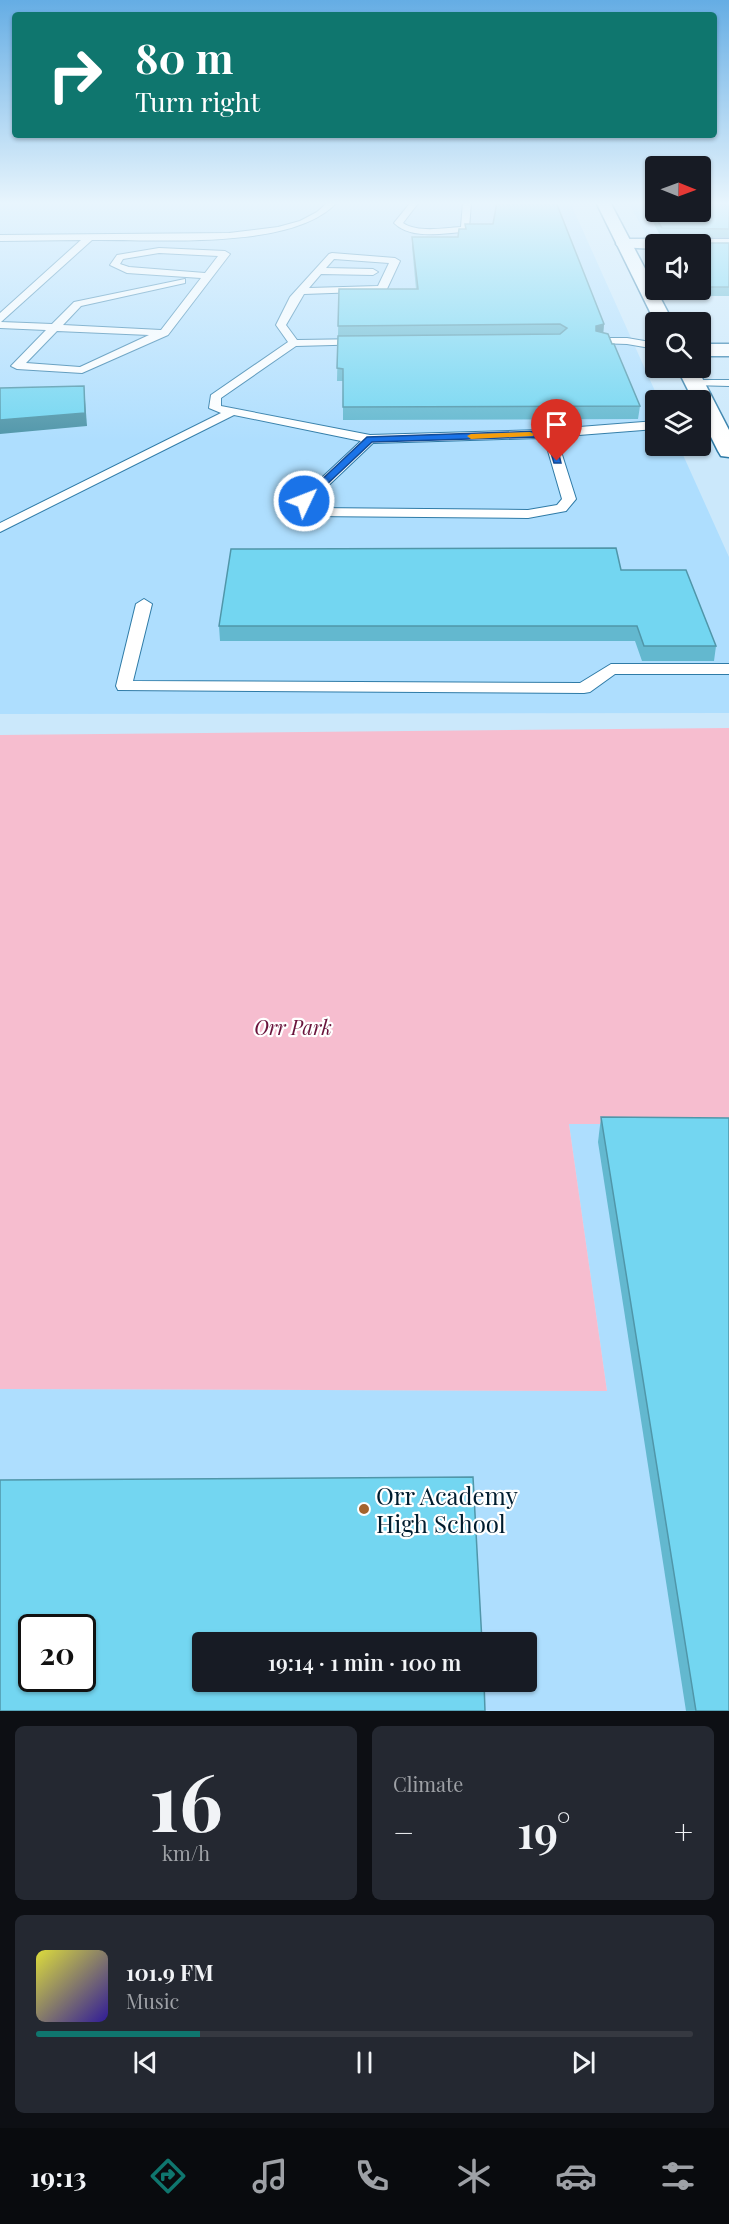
<!DOCTYPE html>
<html lang="en">
<head>
<meta charset="utf-8">
<style>
	:root { --surface:#171b24; --page:#242831; --text:#f1f3f6; --muted:#9ea1a6; --line:#363941; --accent:#0f766e }
	body { margin:0; font-family:"Playfair Display",serif; background:var(--page); color:var(--text); height:100vh; display:flex; flex-direction:column; font-size:22px; white-space:nowrap }
	* { box-sizing:border-box; margin:0 }
	p { font-size:20px; color:var(--muted) }
	.icon { flex:none; width:33px; height:33px; fill:none; stroke:currentColor; stroke-width:2; stroke-linecap:round; stroke-linejoin:round }
	.map { position:relative; height:1711px; overflow:hidden }
	.panel { display:flex; flex-direction:column; gap:15px; padding:15px; background:#0d0f14; flex:1 }
	.panel>* { flex:none }
	.guide { position:absolute; left:12px; top:12px; width:705px; height:126px; border-radius:6px; box-shadow:0 2px 4px #0004; background:#0f766e; color:#fff; overflow:hidden }
	.needle { width:39px; rotate:91deg }
	.buttons { position:absolute; left:645px; top:156px; display:grid; gap:12px }
	.buttons a { display:grid; place-items:center; width:66px; height:66px; border-radius:6px; background:var(--surface); box-shadow:0 2px 4px #0004; font-size:30px }
	.speed { position:absolute; left:18px; top:1614px; display:flex; gap:12px; font-size:30px; font-weight:700; text-align:center }
	.speed>* { display:grid; place-content:center; width:78px; height:78px; border-radius:50%; background:var(--surface); box-shadow:0 2px 4px #0004; line-height:1 }
	.speed .limit { border:3px solid #111; border-radius:9px; background:#fff; color:#111 }
	.pin { position:absolute; display:grid; place-items:center; width:51px; height:51px; color:#fff; margin:-62px -26px; border-radius:50% 50% 50% 0; rotate:-45deg; box-shadow:0 0 6px #0007 }
	.pin .icon { rotate:45deg }
	.me { position:absolute; width:66px; margin:-33px; rotate:47deg; stroke-linejoin:round; filter:drop-shadow(0 0 4px #0008) }
	.turn { display:flex; align-items:center; gap:21px; height:126px; padding:0 24px; font-size:27px }
	.turn .icon { width:78px; height:78px; stroke-width:2.5 }
	.turn b { display:block; font-size:42px; line-height:51px }
	.big { font-size:45px; font-weight:600; line-height:1.1 }
	.panel .widget { flex:1; display:flex; flex-direction:column; justify-content:center; gap:9px; min-width:0; padding:0 21px; border-radius:9px; background:var(--page) }
	.panel .dial { align-items:center; gap:0 }
	.dial b { font-size:78px; line-height:1 }
	.song { display:flex; align-items:center; gap:18px }
	.cover { width:72px; height:72px; border-radius:9px; background:linear-gradient(135deg,hsl(60 70% 55%),hsl(250 70% 35%)) }
	.played { height:6px; border-radius:3px; background:linear-gradient(90deg,var(--accent) 25%,var(--line) 25%) }
	.keys { display:flex; justify-content:space-around; direction:ltr }
	.heat { display:flex; justify-content:space-between; align-items:center; font-size:33px; direction:ltr }
	.panel .tiles { flex:1; display:grid; gap:15px; grid-template-columns:1fr 1fr }
	.widget:last-child { grid-column:span 2 }
	.trip { position:absolute; left:192px; top:1632px; width:345px; height:60px; border-radius:6px; background:var(--surface); box-shadow:0 2px 4px #0004; font-weight:600; line-height:60px; text-align:center }
	.dock { display:flex; height:96px; justify-content:space-around; align-items:center; background:#090b0e; color:var(--muted) }
	.dock .icon { width:42px; height:42px }
	.dock .on { color:var(--accent) }
	.dock b { font-size:27px; color:var(--text) }
	.map>svg:first-child { display:block }
	.built { fill:#aedefe; fill-rule:evenodd }
	.green { fill:#f6bdcf }
	.lines { fill:none; stroke-linecap:round; stroke-linejoin:round }
	.lane-casing { stroke:#2f7ba7; stroke-width:2 }
	.street-casing { stroke:#2f7ba7; stroke-width:3 }
	.secondary-casing { stroke:#2f7ba7; stroke-width:3 }
	.lane { fill:#fff; fill-rule:evenodd }
	.street { fill:#fff; fill-rule:evenodd }
	.secondary { fill:#fff; fill-rule:evenodd }
	.wall { fill:#63b8cf }
	.shaded-wall { fill:#5096a9 }
	.building { fill:#73d6f1; stroke:#5096a9; stroke-width:1.5; fill-rule:evenodd }
	.route { fill:#1a73e8; stroke:#114b97; stroke-width:1.5 }
	.slow { fill:#f59e0b }
	.poi-dot { fill:#a4642e; stroke:#fff; stroke-width:2 }
	.labels { text-anchor:middle; dominant-baseline:central; stroke-width:4.5; stroke-linejoin:round; paint-order:stroke }
	.park-label { font-size:20px; font-style:italic; fill:#69133b; stroke:#fff }
	.near-poi-label { font-size:24px; fill:#001d2f; stroke:#fff; text-anchor:start }
</style>
</head>
<body>
<div class="map">
<svg width="729" height="1711" viewBox="0 0 729 1711">
	<rect width="100%" height="100%" fill="#cbe8fb"/>
	<g class="built">
		<polygon points="0,202 570,202 659,400 656,400 656,446 679,446 729,557 729,713 0,714"/>
		<polygon points="628,202 655,202 656,212 700,212 729,202 729,239 649,239"/>
		<path d="M569 1124H729V1711H0V1389L607 1391ZM32 1628H82V1678H32ZM202 1642H526V1682H202Z"/>
	</g>
	<polygon class="green" points="729,728 729,1124 569,1124 607,1391 0,1389 0,735"/>
	<g class="lines">
		<defs>
			<g id="lane">
				<path d="M328 202H337C294 251 155 239 92 240L1 322 52 324 74 302 185 279V283L81 306 63 325 161 330 201 278 127 273 110 265 117 255 159 248 225 251 230 254 168 335 82 373 17 369 11 366 46 330 0 328V313L81 240 0 241V235L229 233 278 227 300 221 317 212ZM159 253 218 256 205 273 129 267 120 264 123 259ZM57 331 149 335 80 367 26 363Z"/>
				<path d="M411 202H419L403 223C418 233 443 228 461 227L463 202H471L469 229 465 232C443 233 411 240 394 223Z"/>
				<path d="M332 253 395 258 400 261 386 291 304 294 286 325 297 340 365 339 369 340V344L296 346 221 398V406L370 435 541 430 656 421V429L553 437 558 442 576 499 566 511 528 518 309 516 304 515 297 501 361 441 234 415 0 532V523L221 413 209 408 211 395 288 342 276 325 290 297 329 254ZM334 259 389 263 378 286 309 288 321 274 373 275 378 272 373 269 326 268ZM538 438 546 444 562 499 557 505 528 510 314 508 311 502 373 443Z"/>
				<polygon points="601,338 627,338 656,343 656,349 627,344 597,343 597,339"/>
				<polygon points="695,380 729,380 729,386 691,385 691,381"/>
				<polygon points="144,599 152,604 133,681 580,683 611,664 729,664 729,674 615,674 590,692 584,693 118,690 116,686 136,604"/>
			</g>
			<g id="street">
				<polygon points="624,239 729,239 729,249 700,249 700,244 656,244 656,249 619,247 616,244 619,241"/>
				<rect x="700" y="344" width="29" height="12"/>
			</g>
			<g id="secondary">
				<polygon points="596,202 610,202 673,322 655,322"/>
				<polygon points="677,368 697,368 729,430 729,457 721,456 718,451 700,415 700,400 693,400"/>
			</g>
		</defs>
		<use href="#lane" class="lane-casing"/>
		<use href="#street" class="street-casing"/>
		<use href="#secondary" class="secondary-casing"/>
		<use href="#lane" class="lane"/>
		<use href="#street" class="street"/>
		<use href="#secondary" class="secondary"/>
	</g>
	<g class="wall">
		<polygon points="642,202 729,202 729,237 661,237"/>
		<polygon points="465,224 604,324 603,333 640,406 638,419 343,420 343,381 337,381 339,289 416,289 412,247 412,237 458,237 465,229"/>
		<polygon points="668,238 701,243 729,243 729,296 692,296 689,290 700,290 700,244 667,244"/>
		<polygon points="621,570 716,646 714,661 642,661 635,641 220,641 219,626"/>
		<polygon points="601,1117 729,1711 686,1711 598,1142"/>
	</g>
	<g class="shaded-wall">
		<polygon points="604,324 603,336 595,338 596,326"/>
		<polygon points="84,386 87,426 0,434 0,420"/>
	</g>
	<g class="building">
		<polygon points="497,202 556,202 604,324 596,326 596,331 608,334 612,344 614,344 640,406 343,407 343,369 337,368 338,336 560,334 567,328 560,324 338,326 339,289 418,289 412,237 458,237 459,229 466,229 465,224 493,224"/>
		<polygon points="647,202 656,202 656,212 700,212 700,202 729,202 729,229 662,228"/>
		<polygon points="668,238 699,238 701,243 729,243 729,287 700,287 700,244 667,244 671,244"/>
		<polygon points="84,386 85,413 0,420 0,388"/>
		<polygon points="616,548 621,570 686,570 716,646 644,646 637,626 219,626 231,549"/>
		<polygon points="601,1117 729,1118 729,1711 696,1711"/>
		<path d="M473 1477 482 1642H202V1682H484L485 1711H0V1480ZM32 1628H82V1678H32Z"/>
	</g>
	<linearGradient id="sky" x2="0" y2="1"><stop stop-color="#65ade4"/><stop offset="0.46" stop-color="#e8f5fd"/><stop offset="1" stop-color="#e8f5fd" stop-opacity="0"/></linearGradient>
	<rect width="729" height="441" fill="url(#sky)"/>
	<polygon class="route" points="541,431 556,442 561,463 554,463 548,443 539,437 372,442 307,503 299,501 367,437"/>
	<polygon class="slow" points="530,432 534,434 533,436 471,439 467,436 471,434"/>
	<circle class="poi-dot" cx="364" cy="1509" r="6"/>
	<g class="labels">
		<g class="park-label">
			<text x="293" y="1026">Orr Park</text>
		</g>
		<g class="near-poi-label">
			<text x="376" y="1495">Orr Academy<tspan x="376" dy="28">High School</tspan></text>
		</g>
	</g>
</svg>
<div class="buttons">
<a><svg class="needle" viewBox="-14 -14 28 28"><path d="M0-13l5 13h-10z" fill="#e53935"/><path d="M0 13l5-13h-10z" fill="#9ea1a6"/></svg></a>
<a><svg class="icon" aria-label="sound" viewBox="0 0 24 24"><path d="M4 9h4l5-4v14l-5-4H4zM17 9q2 3 0 6"/></svg></a>
<a><svg class="icon" aria-label="search" viewBox="0 0 24 24"><circle cx="10" cy="10" r="6"/><path d="M15 15l6 6"/></svg></a>
<a><svg class="icon" aria-label="layers" viewBox="0 0 24 24"><path d="M12 4l9 5-9 5-9-5zM3 14l9 5 9-5"/></svg></a>
</div>
<div class="speed"><div class="limit">20</div></div>
<div class="pin" style="left:557px;top:461px;background:#d93025"><svg class="icon" aria-label="arrive" viewBox="0 0 24 24"><path d="M6 21V4h12l-3 4 3 4H6"/></svg></div>
<svg class="me" style="left:304px;top:501px" viewBox="-20 -20 40 40"><circle r="17" fill="#1a73e8" stroke="#fff" stroke-width="3"/><path d="M0-11L8 9 0 5-8 9z" fill="#fff"/></svg>
<div class="trip">19:14 · 1 min · 100 m</div>
<div class="guide">
<div class="turn"><svg class="icon" aria-label="right" viewBox="0 0 24 24"><path d="M7 20v-9h11M14 6l5 5-5 5"/></svg><div><b>80 m</b>Turn right</div></div>
</div>
</div>
<section class="panel">
<div class="tiles">
<div class="widget dial"><b>16</b><p>km/h</p></div>
<div class="widget"><p>Climate</p>
<div class="heat"><a>−</a><b class="big">19°</b><a>+</a></div>
</div>
<div class="widget">
<div class="song"><i class="cover"></i><div><b>101.9 FM</b><p>Music</p></div></div>
<div class="played"></div>
<div class="keys"><svg class="icon" aria-label="previous" viewBox="0 0 24 24"><path d="M18 5L8 12l10 7zM5 5v14"/></svg><svg class="icon" aria-label="pause" viewBox="0 0 24 24"><path d="M8 5v14M16 5v14"/></svg><svg class="icon" aria-label="next" viewBox="0 0 24 24"><path d="M6 5l10 7-10 7zM19 5v14"/></svg></div>
</div>
</div>
</section>
<nav class="dock">
<b>19:13</b>
<svg class="icon on" aria-label="directions" viewBox="0 0 24 24"><path d="M12 3l9 9-9 9-9-9zM9 14v-3h6M13 9l2 2-2 2"/></svg>
<svg class="icon" aria-label="music" viewBox="0 0 24 24"><path d="M9 18V5l10-2v13"/><circle cx="6" cy="18" r="3"/><circle cx="16" cy="16" r="3"/></svg>
<svg class="icon" aria-label="phone" viewBox="0 0 24 24"><path d="M5 4h4l2 5-3 2q2 4 5 5l2-3 5 2v4C11 20 4 13 5 4z"/></svg>
<svg class="icon" aria-label="climate" viewBox="0 0 24 24"><path d="M12 3v18M4 7l16 10M4 17L20 7"/></svg>
<svg class="icon" aria-label="car" viewBox="0 0 24 24"><path d="M5 17H2v-5l4-1 3-4h7l3 4 3 1v5h-3M9 17h6M6 11h13"/><circle cx="7" cy="17" r="2"/><circle cx="17" cy="17" r="2"/></svg>
<svg class="icon" aria-label="filters" viewBox="0 0 24 24"><path d="M4 7h16M4 17h16"/><circle cx="9" cy="7" r="2"/><circle cx="15" cy="17" r="2"/></svg>
</nav>
</body>
</html>
